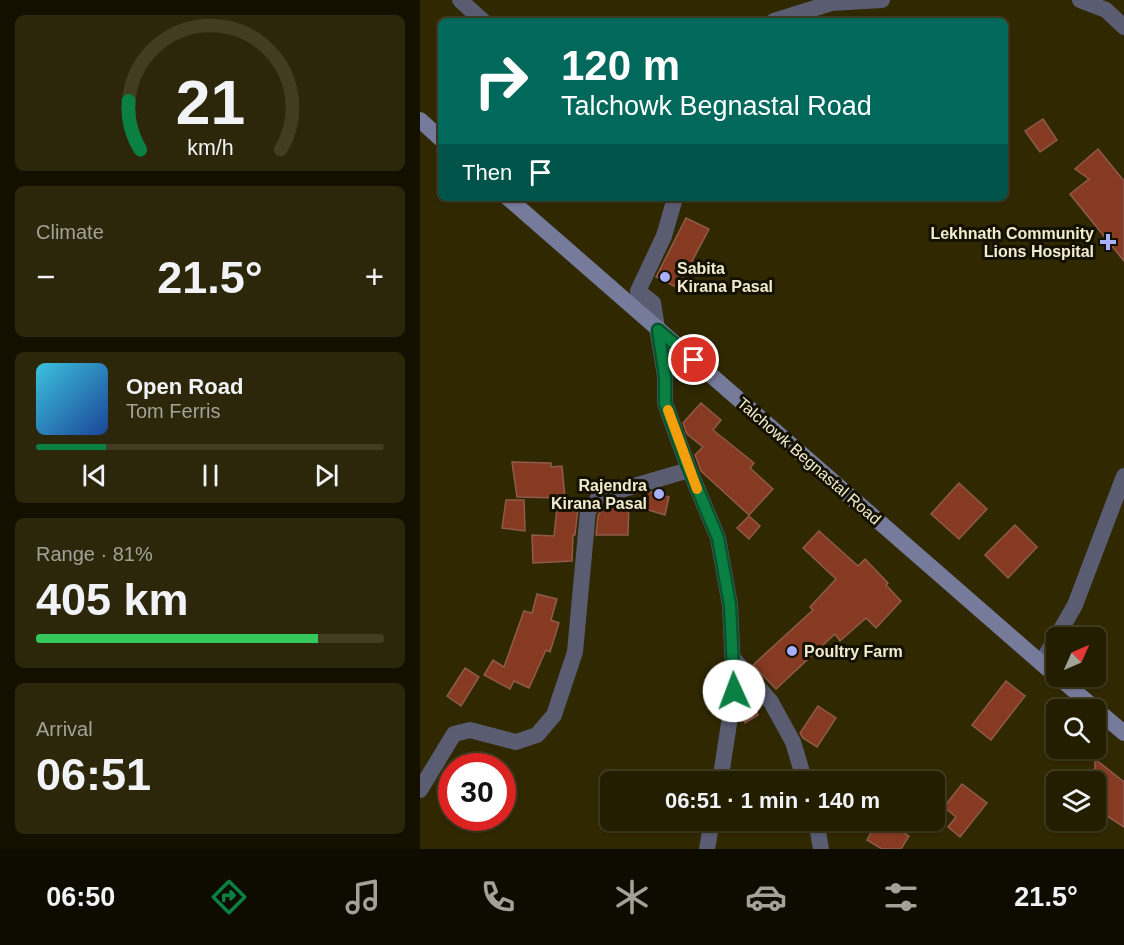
<!DOCTYPE html>
<html lang="en">
<head>
<meta charset="utf-8">
<style>
	:root { --surface:#241e00; --page:#2c270a; --text:#f1f3f6; --muted:#a3a299; --line:#413c22; --accent:#0b8043 }
	body { margin:0; font-family:Arial,sans-serif; background:var(--page); color:var(--text); height:100vh; display:flex; flex-direction:column; font-size:22px; white-space:nowrap }
	* { box-sizing:border-box; margin:0 }
	p { font-size:20px; color:var(--muted) }
	.icon { flex:none; width:33px; height:33px; fill:none; stroke:currentColor; stroke-width:2; stroke-linecap:round; stroke-linejoin:round }
	.map { position:relative; flex:1; overflow:hidden }
	.drawer { display:flex; flex-direction:column; gap:15px; padding:15px; background:#141000; width:420px }
	.drawer>* { flex:none }
	.hud { position:absolute; left:18px; top:18px; width:570px; height:183px; border-radius:9px; box-shadow:0 2px 4px #0004,0 0 0 2px var(--line); background:#00695c; color:#fff; overflow:hidden }
	.needle { width:39px; rotate:45deg }
	.tools { position:absolute; left:626px; top:627px; display:grid; gap:12px }
	.tools a { display:grid; place-items:center; width:60px; height:60px; border-radius:9px; background:var(--surface); box-shadow:0 2px 4px #0004,0 0 0 2px var(--line); font-size:30px }
	.speed { position:absolute; left:18px; top:753px; display:flex; gap:12px; font-size:30px; font-weight:700; text-align:center }
	.speed>* { display:grid; place-content:center; width:78px; height:78px; border-radius:50%; background:var(--surface); box-shadow:0 2px 4px #0004,0 0 0 2px var(--line); line-height:1 }
	.speed .limit { border:9px solid #d22; background:#fff; color:#111 }
	.pin { position:absolute; display:grid; place-items:center; width:51px; height:51px; color:#fff; margin:-26px; border:3px solid #fff; border-radius:50%; box-shadow:0 2px 6px #0007 }
	.me { position:absolute; width:66px; margin:-33px; rotate:358deg; stroke-linejoin:round; filter:drop-shadow(0 0 4px #0008) }
	.turn { display:flex; align-items:center; gap:21px; height:126px; padding:0 24px; font-size:27px }
	.turn .icon { width:78px; height:78px; stroke-width:2.5 }
	.turn b { display:block; font-size:42px; line-height:51px }
	.then { display:flex; align-items:center; height:57px; padding:0 24px; background:#0003; gap:12px; font-size:22px }
	.big { font-size:45px; font-weight:600; line-height:1.1 }
	.drawer .widget { flex:1; display:flex; flex-direction:column; justify-content:center; gap:9px; min-width:0; padding:0 21px; border-radius:9px; background:var(--page) }
	.drawer .dial { align-items:center; gap:0 }
	.dial svg { height:156px; overflow:visible; fill:none; stroke:var(--line); stroke-width:7; stroke-linecap:round; text-anchor:middle }
	.dial text { fill:var(--text); stroke:none }
	.song { display:flex; align-items:center; gap:18px }
	.cover { width:72px; height:72px; border-radius:9px; background:linear-gradient(135deg,hsl(190 70% 55%),hsl(220 70% 35%)) }
	.played { height:6px; border-radius:3px; background:linear-gradient(90deg,var(--accent) 20%,var(--line) 20%) }
	.keys { display:flex; justify-content:space-around; direction:ltr }
	.heat { display:flex; justify-content:space-between; align-items:center; font-size:33px; direction:ltr }
	.charge { height:9px; border-radius:4px; background:linear-gradient(90deg,#34c759 81%,var(--line) 0) }
	.trip { position:absolute; left:180px; top:771px; width:345px; height:60px; border-radius:9px; background:var(--surface); box-shadow:0 2px 4px #0004,0 0 0 2px var(--line); font-weight:600; line-height:60px; text-align:center }
	.tabs { display:flex; height:96px; justify-content:space-around; align-items:center; background:#0e0c00; color:var(--muted) }
	.tabs .icon { width:42px; height:42px }
	.tabs .active { color:var(--accent) }
	.tabs b { font-size:27px; color:var(--text) }
	main { display:flex; flex:1; min-height:0 }
	.map>svg:first-child { display:block }
	.building { fill:#853a21; stroke:#8f5b4b; stroke-width:1.5 }
	.lines { fill:none; stroke-linecap:round; stroke-linejoin:round }
	.minor { stroke:#5a5d72; stroke-width:16 }
	.secondary { stroke:#767b9b; stroke-width:16 }
	.route-casing { stroke:#07532c; stroke-width:15 }
	.route { stroke:#0b8043; stroke-width:10 }
	.slow { stroke:#f59e0b; stroke-width:10 }
	.poi-dot { fill:#a8b0fc; stroke:#151100; stroke-width:2 }
	.labels { text-anchor:middle; dominant-baseline:central; stroke-width:6; stroke-linejoin:round; paint-order:stroke }
	.poi-label { font-size:16px; font-weight:bold; fill:#f1ecd0; stroke:#151100; text-anchor:end }
	.street-label { font-size:16px; fill:#f1ecd0; stroke:#151100 }
</style>
</head>
<body>
<main>
<section class="drawer">
<div class="widget dial"><svg viewBox="0 0 100 80">
<path d="M14 69A42 42 0 1 1 86 69"/>
<path d="M14 69A42 42 0 0 1 8 44" stroke="#0b8043"/>
<text x="50" y="56" font-size="32" font-weight="700">21</text>
<text x="50" y="72" font-size="11">km/h</text>
</svg></div>
<div class="widget"><p>Climate</p>
<div class="heat"><a>−</a><b class="big">21.5°</b><a>+</a></div>
</div>
<div class="widget">
<div class="song"><i class="cover"></i><div><b>Open Road</b><p>Tom Ferris</p></div></div>
<div class="played"></div>
<div class="keys"><svg class="icon" aria-label="previous" viewBox="0 0 24 24"><path d="M18 5L8 12l10 7zM5 5v14"/></svg><svg class="icon" aria-label="pause" viewBox="0 0 24 24"><path d="M8 5v14M16 5v14"/></svg><svg class="icon" aria-label="next" viewBox="0 0 24 24"><path d="M6 5l10 7-10 7zM19 5v14"/></svg></div>
</div>
<div class="widget"><p>Range · 81%</p><b class="big">405 km</b><div class="charge"></div></div>
<div class="widget"><p>Arrival</p><b class="big">06:51</b></div>
</section>
<div class="map">
<svg width="704" height="849" viewBox="0 0 704 849">
	<rect width="100%" height="100%" fill="#302800"/>
	<g class="building">
		<polygon points="623,119 637,140 620,152 605,131"/>
		<polygon points="678,149 704,181 704,261 650,194 669,179 655,169"/>
		<polygon points="266,218 289,229 258,288 236,277"/>
		<polygon points="281,403 301,420 293,430 334,463 330,468 353,489 329,515 281,471 277,460 275,455 283,447 267,434 263,423"/>
		<polygon points="92,462 131,463 131,467 142,466 145,498 97,497"/>
		<polygon points="539,483 567,509 539,539 511,514"/>
		<polygon points="232,492 249,497 245,515 222,508 227,493"/>
		<polygon points="86,500 104,500 105,531 82,528"/>
		<polygon points="192,503 209,503 208,535 176,535 178,515 186,505"/>
		<polygon points="137,507 158,508 155,535 153,535 152,561 113,563 112,535 134,536"/>
		<polygon points="329,516 340,526 329,539 317,528"/>
		<polygon points="595,525 617,547 588,578 565,555"/>
		<polygon points="399,531 438,566 445,559 468,583 466,585 481,601 456,628 446,618 420,641 415,634 356,689 333,665 393,610 390,607 416,579 383,548"/>
		<polygon points="117,594 137,599 131,620 139,623 130,652 126,650 109,688 94,681 90,689 64,675 73,660 84,667 104,611 112,613"/>
		<polygon points="45,668 59,677 41,706 27,696"/>
		<polygon points="586,681 605,696 571,740 552,725"/>
		<polygon points="329,699 338,715 325,723 321,715 323,702"/>
		<polygon points="398,706 416,718 397,747 383,738 380,733"/>
		<polygon points="675,759 704,782 704,827 675,808 675,782 664,782 675,768"/>
		<polygon points="542,784 567,803 540,837 528,827 536,817 524,807"/>
		<polygon points="458,820 462,820 489,836 481,849 462,849 447,840"/>
	</g>
	<g class="lines">
		<g class="minor">
			<polyline points="40,0 63,21"/>
			<polyline points="660,0 686,10 704,27"/>
			<polyline points="354,21 411,3 462,0"/>
			<polyline points="255,198 244,236 218,291 233,303 245,376 245,403 267,464 298,538 310,605 314,691 300,782"/>
			<polyline points="636,638 655,605 704,476"/>
			<polyline points="313,658 351,702 373,742 385,782"/>
			<polyline points="621,663 636,638"/>
			<polyline points="0,790 34,734 50,730 96,742 117,735 134,715 155,652 168,511 180,496 269,470"/>
			<polyline points="396,820 401,849"/>
			<polyline points="287,849 292,820"/>
		</g>
		<g class="secondary">
			<polyline points="0,120 21,139"/>
			<polyline points="88,198 636,676"/>
			<polyline points="637,676 704,733"/>
		</g>
	</g>
	<g class="lines">
		<defs>
			<polyline id="route" points="274,360 238,330 245,376 245,403 267,464 298,538 310,605 314,691"/>
		</defs>
		<use href="#route" class="route-casing"/>
		<use href="#route" class="route"/>
		<polyline class="slow" points="248,410 277,489"/>
	</g>
	<g class="poi-dot">
		<path d="M685 233h6v6h6v6h-6v6h-6v-6h-6v-6h6z"/>
		<circle cx="245" cy="277" r="6"/>
		<circle cx="239" cy="494" r="6"/>
		<circle cx="372" cy="651" r="6"/>
	</g>
	<g class="labels">
		<g class="poi-label">
			<text x="674" y="233">Lekhnath Community<tspan x="674" dy="18">Lions Hospital</tspan></text>
			<text x="257" y="268" text-anchor="start">Sabita<tspan x="257" dy="18">Kirana Pasal</tspan></text>
			<text x="227" y="485">Rajendra<tspan x="227" dy="18">Kirana Pasal</tspan></text>
			<text x="384" y="651" text-anchor="start">Poultry Farm</text>
		</g>
		<g class="street-label">
			<text transform="translate(389 461) rotate(41)">Talchowk Begnastal Road</text>
		</g>
	</g>
</svg>
<div class="tools">
<a><svg class="needle" viewBox="-14 -14 28 28"><path d="M0-13l5 13h-10z" fill="#e53935"/><path d="M0 13l5-13h-10z" fill="#a3a299"/></svg></a>
<a><svg class="icon" aria-label="search" viewBox="0 0 24 24"><circle cx="10" cy="10" r="6"/><path d="M15 15l6 6"/></svg></a>
<a><svg class="icon" aria-label="layers" viewBox="0 0 24 24"><path d="M12 4l9 5-9 5-9-5zM3 14l9 5 9-5"/></svg></a>
</div>
<div class="speed"><div class="limit">30</div></div>
<div class="pin" style="left:274px;top:360px;background:#d93025"><svg class="icon" aria-label="arrive" viewBox="0 0 24 24"><path d="M6 21V4h12l-3 4 3 4H6"/></svg></div>
<svg class="me" style="left:314px;top:691px" viewBox="-20 -20 40 40"><circle r="19" fill="#fff"/><path d="M0-13L10 11 0 6-10 11z" fill="#0b8043"/></svg>
<div class="trip">06:51 · 1 min · 140 m</div>
<div class="hud">
<div class="turn"><svg class="icon" aria-label="right" viewBox="0 0 24 24"><path d="M7 20v-9h11M14 6l5 5-5 5"/></svg><div><b>120 m</b>Talchowk Begnastal Road</div></div>
<div class="then">Then<svg class="icon" aria-label="arrive" viewBox="0 0 24 24"><path d="M6 21V4h12l-3 4 3 4H6"/></svg></div>
</div>
</div>
</main>
<nav class="tabs">
<b>06:50</b>
<svg class="icon active" aria-label="directions" viewBox="0 0 24 24"><path d="M12 3l9 9-9 9-9-9zM9 14v-3h6M13 9l2 2-2 2"/></svg>
<svg class="icon" aria-label="music" viewBox="0 0 24 24"><path d="M9 18V5l10-2v13"/><circle cx="6" cy="18" r="3"/><circle cx="16" cy="16" r="3"/></svg>
<svg class="icon" aria-label="phone" viewBox="0 0 24 24"><path d="M5 4h4l2 5-3 2q2 4 5 5l2-3 5 2v4C11 20 4 13 5 4z"/></svg>
<svg class="icon" aria-label="climate" viewBox="0 0 24 24"><path d="M12 3v18M4 7l16 10M4 17L20 7"/></svg>
<svg class="icon" aria-label="car" viewBox="0 0 24 24"><path d="M5 17H2v-5l4-1 3-4h7l3 4 3 1v5h-3M9 17h6M6 11h13"/><circle cx="7" cy="17" r="2"/><circle cx="17" cy="17" r="2"/></svg>
<svg class="icon" aria-label="filters" viewBox="0 0 24 24"><path d="M4 7h16M4 17h16"/><circle cx="9" cy="7" r="2"/><circle cx="15" cy="17" r="2"/></svg>
<b>21.5°</b>
</nav>
</body>
</html>
